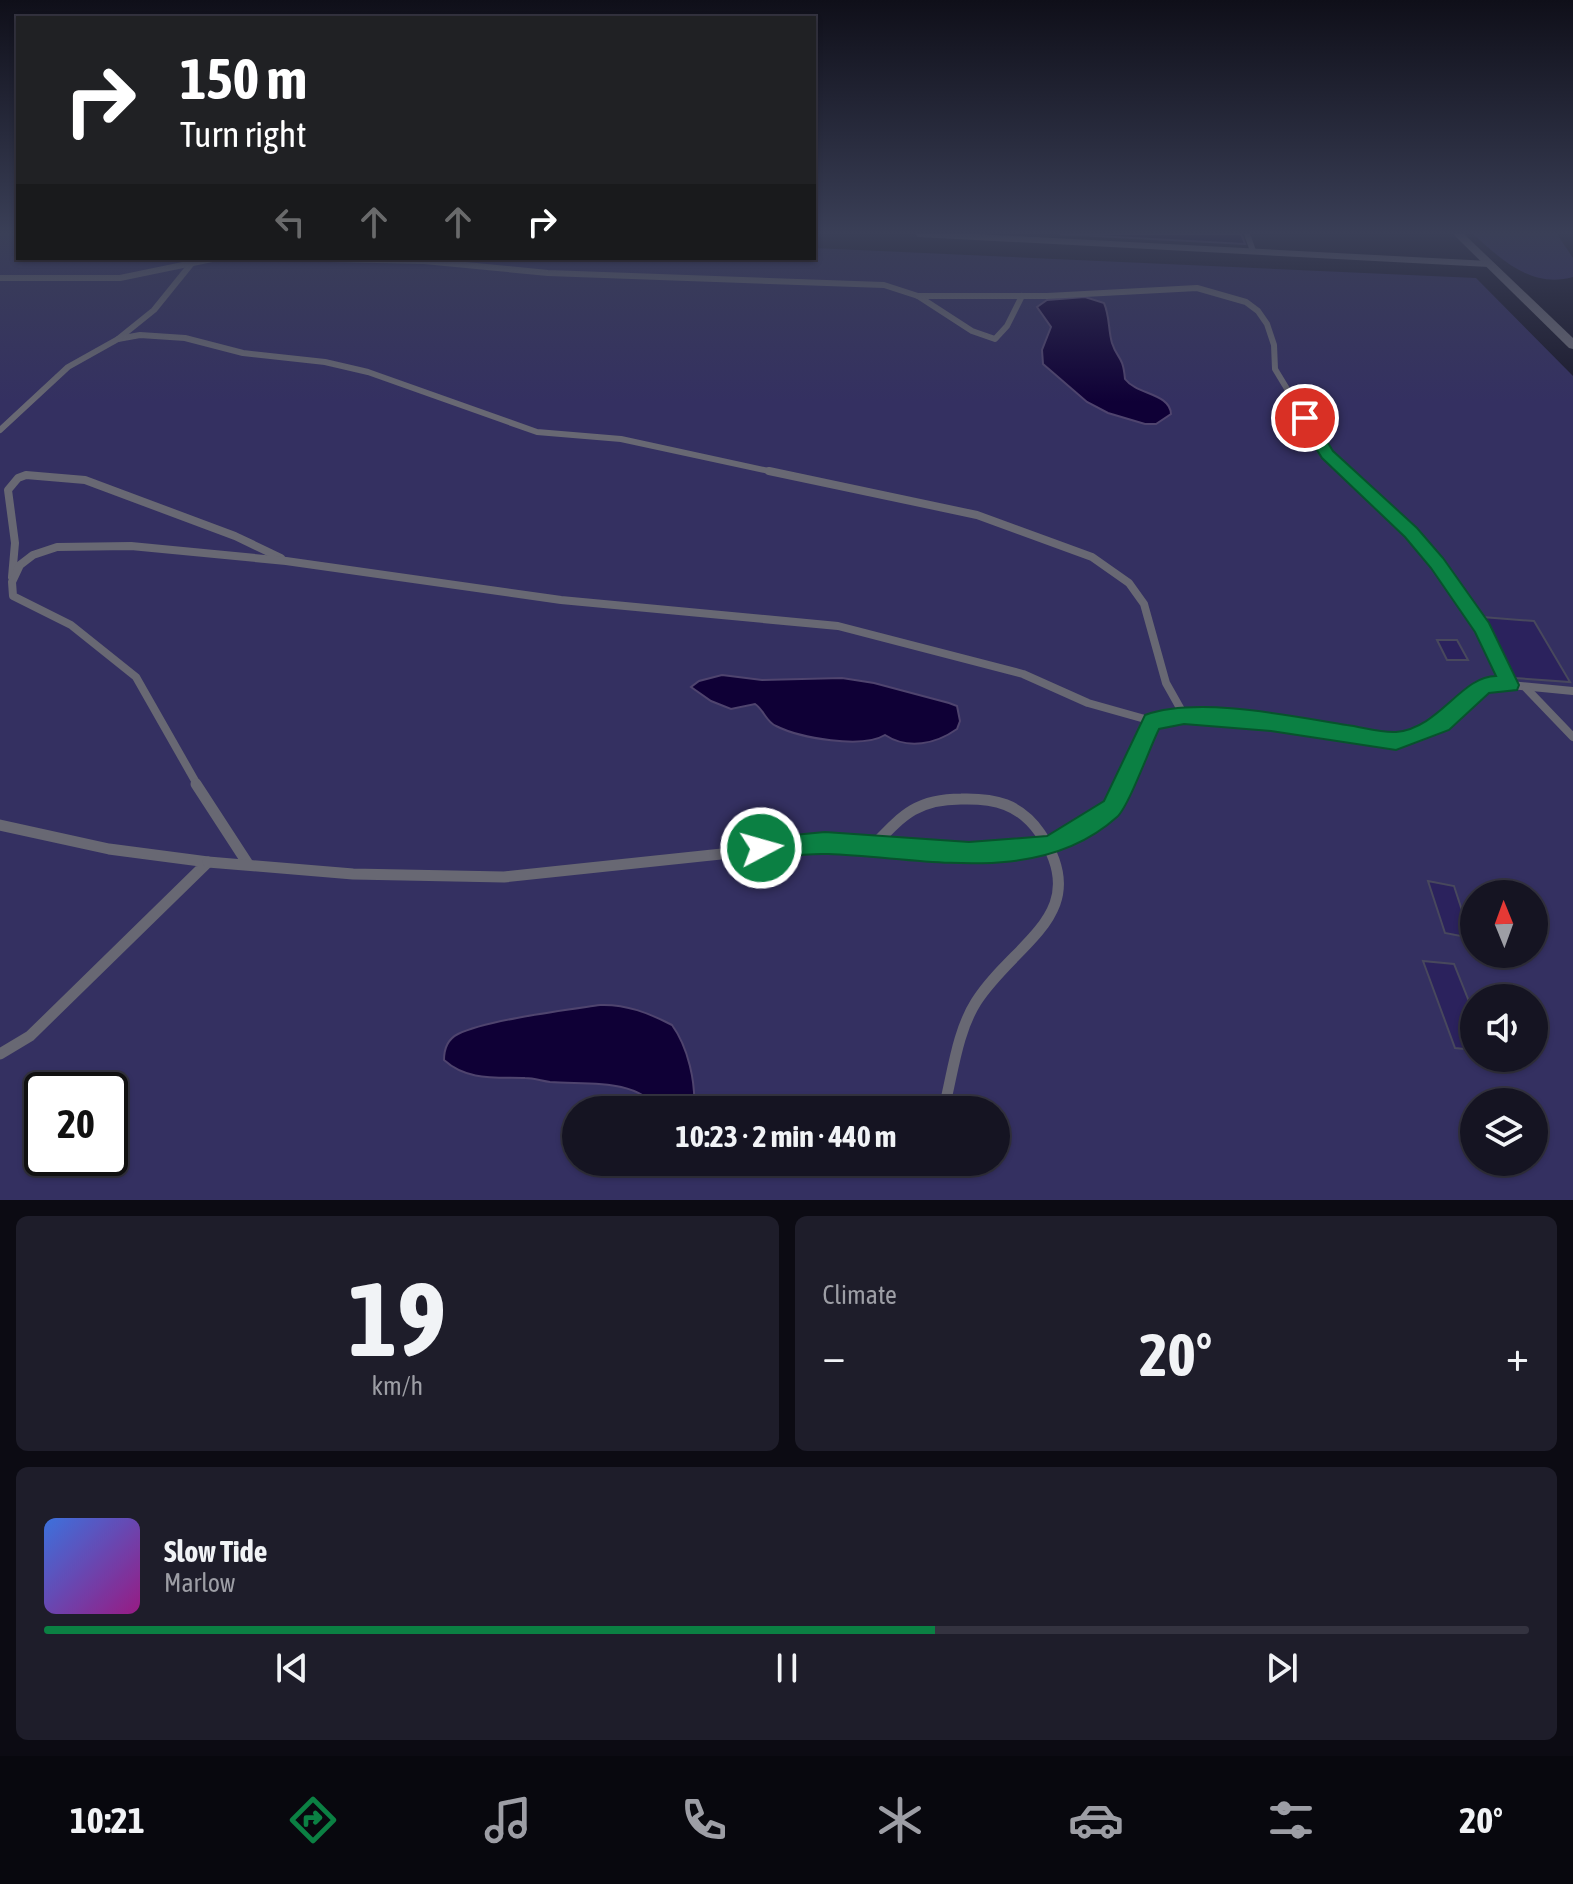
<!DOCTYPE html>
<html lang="en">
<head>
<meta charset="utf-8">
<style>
	:root { --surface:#151422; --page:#1e1d2a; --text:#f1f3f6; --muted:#9d9ea5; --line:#343340; --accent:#0b8043 }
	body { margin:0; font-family:"Asap Condensed",sans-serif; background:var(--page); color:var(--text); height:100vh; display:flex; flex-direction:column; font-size:30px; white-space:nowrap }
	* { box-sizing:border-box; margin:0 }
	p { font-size:26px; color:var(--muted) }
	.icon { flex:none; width:44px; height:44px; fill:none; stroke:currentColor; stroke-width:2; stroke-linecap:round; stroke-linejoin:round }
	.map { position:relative; height:1200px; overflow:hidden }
	.details { display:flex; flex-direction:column; gap:16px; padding:16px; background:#0c0b13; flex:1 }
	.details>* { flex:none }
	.guide { position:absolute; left:16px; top:16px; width:800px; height:244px; border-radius:0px; box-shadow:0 2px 6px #0004,0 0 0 2px var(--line); background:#202124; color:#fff; overflow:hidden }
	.needle { width:52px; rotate:359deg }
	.buttons { position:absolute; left:1460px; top:880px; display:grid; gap:16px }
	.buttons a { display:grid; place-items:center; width:88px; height:88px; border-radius:50%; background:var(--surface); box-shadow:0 2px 6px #0004,0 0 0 2px var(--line); font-size:40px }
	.speed { position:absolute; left:24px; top:1072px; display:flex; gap:16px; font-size:40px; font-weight:700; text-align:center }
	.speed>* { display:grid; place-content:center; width:104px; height:104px; border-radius:50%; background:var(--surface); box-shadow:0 2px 6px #0004,0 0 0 2px var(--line); line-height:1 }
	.speed .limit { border:4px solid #111; border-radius:12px; background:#fff; color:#111 }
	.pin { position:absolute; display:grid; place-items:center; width:68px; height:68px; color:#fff; margin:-34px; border:4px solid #fff; border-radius:50%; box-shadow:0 2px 8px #0007 }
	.me { position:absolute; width:88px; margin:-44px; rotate:84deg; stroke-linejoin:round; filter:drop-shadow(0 0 6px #0008) }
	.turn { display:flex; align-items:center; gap:28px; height:168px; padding:0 32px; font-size:36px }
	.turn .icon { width:104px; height:104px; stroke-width:2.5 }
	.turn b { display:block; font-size:56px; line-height:68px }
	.lanes { display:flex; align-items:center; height:76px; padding:0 32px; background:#0003; justify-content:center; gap:40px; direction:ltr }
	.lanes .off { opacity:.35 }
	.big { font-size:60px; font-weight:700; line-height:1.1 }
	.details .card { flex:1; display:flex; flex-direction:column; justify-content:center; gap:12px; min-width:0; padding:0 28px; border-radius:12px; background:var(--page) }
	.details .dial { align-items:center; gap:0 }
	.dial b { font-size:104px; line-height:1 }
	.song { display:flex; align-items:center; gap:24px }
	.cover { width:96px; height:96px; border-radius:12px; background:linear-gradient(135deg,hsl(220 70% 55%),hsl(310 70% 35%)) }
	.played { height:8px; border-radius:4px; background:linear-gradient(90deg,var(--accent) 60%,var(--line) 60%) }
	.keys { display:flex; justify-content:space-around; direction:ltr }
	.heat { display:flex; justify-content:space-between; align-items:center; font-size:44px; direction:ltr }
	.details .tiles { flex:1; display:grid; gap:16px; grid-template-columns:1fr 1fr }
	.card:last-child { grid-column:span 2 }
	.trip { position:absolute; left:562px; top:1096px; width:448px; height:80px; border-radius:40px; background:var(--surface); box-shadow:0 2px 6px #0004,0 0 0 2px var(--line); font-weight:700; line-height:80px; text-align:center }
	.tab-bar { display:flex; height:128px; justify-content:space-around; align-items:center; background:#08080e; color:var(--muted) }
	.tab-bar .icon { width:56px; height:56px }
	.tab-bar .active { color:var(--accent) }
	.tab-bar b { font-size:36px; color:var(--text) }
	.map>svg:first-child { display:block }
	.green { fill:#343061; fill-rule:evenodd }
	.water { fill:#0f0036; stroke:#4f446e; stroke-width:2 }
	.building { fill:#2b225d; stroke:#48485d; stroke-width:2 }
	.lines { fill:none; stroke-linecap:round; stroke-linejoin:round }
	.lane-far2 { stroke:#686873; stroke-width:6 }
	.lane-far1 { stroke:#686873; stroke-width:8 }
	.lane { stroke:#686873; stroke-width:11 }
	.street { fill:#686873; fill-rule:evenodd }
	.route { fill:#0b8043; stroke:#07532c; stroke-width:2 }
</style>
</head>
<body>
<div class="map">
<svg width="1573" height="1200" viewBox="0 0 1573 1200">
	<rect width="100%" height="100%" fill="#1c1b2e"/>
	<g class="green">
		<path d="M0 234H18V258H814V248L1476 278 1573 376V1200H0ZM1474 894H1534V954H1474ZM1474 998H1534V1058H1474ZM42 1090H110V1158H42ZM1474 1102H1534V1162H1474ZM576 1110H996V1162H576Z"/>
		<path d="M1473 234H1557L1573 258V277C1532 289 1502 260 1473 234Z"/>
	</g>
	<g class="water">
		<polygon points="1059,234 1241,234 1245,244"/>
		<path d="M1085 297 1104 303C1110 317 1108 329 1112 343 1117 359 1123 355 1125 379 1137 395 1170 393 1171 414L1156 424H1145L1108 413 1087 402 1043 364 1042 350 1051 327 1037 307 1047 300Z"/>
		<path d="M722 675 762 680 842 678 874 683 949 703 957 706 960 721 957 729C936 744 908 750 885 735 862 749 800 738 776 726 766 722 764 710 755 704L731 709 711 701 691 687 699 681Z"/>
		<path d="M600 1005C626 1004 649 1013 672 1025 688 1047 696 1082 694 1110H660C634 1077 586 1085 550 1082 542 1081 534 1078 525 1078 496 1077 467 1081 444 1060 444 1049 448 1039 458 1034 486 1020 566 1010 600 1005Z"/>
	</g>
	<g class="building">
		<polygon points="1482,617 1534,621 1570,682 1515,678"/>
		<polygon points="1437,640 1457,640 1468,660 1447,660"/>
		<polygon points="1428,881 1454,886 1471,938 1445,933"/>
		<polygon points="1423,961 1454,964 1474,1014 1474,1050 1455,1048"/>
	</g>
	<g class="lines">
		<g class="lane-far2">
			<polyline points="919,234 1489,264"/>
			<polyline points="1247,234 1253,251"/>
			<polyline points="283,258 424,261 548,273 884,285 918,296 972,331 995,339 1007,326 1022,296"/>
			<polyline points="0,278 120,278 217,258"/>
			<polyline points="918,296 1047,296 1197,288 1246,302 1258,311 1267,324 1274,345 1275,369 1327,455 1346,473"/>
			<polyline points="118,339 140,335 185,338 243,353 325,362 368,372 537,432 621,439 778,473"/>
			<polyline points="0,430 68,367 118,339 154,310 192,263"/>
		</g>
		<g class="lane-far1">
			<polyline points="769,471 977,515 1092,557 1129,583 1144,604 1166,683 1184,715"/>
			<path d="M1344 471C1367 491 1392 511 1413 534 1454 579 1484 630 1510 685L1573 691"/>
			<polyline points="12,577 15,543 8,490 18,478 26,475 85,480 235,536 281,558"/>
			<polyline points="1526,688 1573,737"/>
			<polyline points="198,786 136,677 71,625 13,596 12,582 20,565 33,555 57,547 131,546 286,561 561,600 838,626 1023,674 1088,703 1152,721"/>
			<path d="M1121 786 1152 721 1195 717 1238 719 1398 739C1436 734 1456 709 1484 685H1510"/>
		</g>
		<g class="lane">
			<polyline points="196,784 248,864"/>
			<polyline points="0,825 109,849 208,862 30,1036 0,1054"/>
			<path d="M873 846C902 816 916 799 961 799 995 798 1020 804 1040 833 1095 914 1014 942 976 1002 959 1029 954 1064 947 1095"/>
			<polyline points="208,862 353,874 504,877 825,843 969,853 1047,846 1064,839 1111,808 1122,784"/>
		</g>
		<polygon class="street" points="1453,234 1464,234 1573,338 1573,349 1569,348"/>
	</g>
	<linearGradient id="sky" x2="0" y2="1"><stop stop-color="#0f0f19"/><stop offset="0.58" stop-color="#3a3f57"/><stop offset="1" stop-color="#3a3f57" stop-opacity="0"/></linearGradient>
	<rect width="1573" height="402" fill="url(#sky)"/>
	<path class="route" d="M1305 413 1310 414 1333 451 1417 528 1443 558 1489 623 1519 685 1517 690 1489 693 1449 730 1396 750 1271 731 1184 724 1159 729C1150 747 1129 806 1117 817 1038 888 923 857 828 854 806 853 783 857 761 859L753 856 750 848 753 841 761 838 825 832 969 842 1047 836 1104 801 1145 715C1198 696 1291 716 1347 725 1362 727 1381 733 1396 732 1440 728 1461 676 1496 676L1475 632 1431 568 1405 537 1322 458 1297 418Z"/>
</svg>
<div class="buttons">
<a><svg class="needle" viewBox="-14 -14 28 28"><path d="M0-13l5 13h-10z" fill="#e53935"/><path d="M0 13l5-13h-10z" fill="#9d9ea5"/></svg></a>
<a><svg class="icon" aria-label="sound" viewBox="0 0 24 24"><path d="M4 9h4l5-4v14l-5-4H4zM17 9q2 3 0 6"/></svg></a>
<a><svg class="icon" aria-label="layers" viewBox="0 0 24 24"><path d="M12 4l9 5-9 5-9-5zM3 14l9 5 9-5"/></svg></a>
</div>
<div class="speed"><div class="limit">20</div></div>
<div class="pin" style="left:1305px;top:418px;background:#d93025"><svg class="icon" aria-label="arrive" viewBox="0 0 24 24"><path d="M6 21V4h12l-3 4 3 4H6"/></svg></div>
<svg class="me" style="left:761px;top:848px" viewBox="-20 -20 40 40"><circle r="17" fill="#0b8043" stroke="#fff" stroke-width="3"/><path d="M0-11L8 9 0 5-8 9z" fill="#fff"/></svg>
<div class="trip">10:23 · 2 min · 440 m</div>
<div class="guide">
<div class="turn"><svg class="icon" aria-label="right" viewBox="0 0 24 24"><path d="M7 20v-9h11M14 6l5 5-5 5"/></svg><div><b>150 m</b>Turn right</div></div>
<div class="lanes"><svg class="icon off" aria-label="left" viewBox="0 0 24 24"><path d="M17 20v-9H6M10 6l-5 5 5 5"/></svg><svg class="icon off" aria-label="ahead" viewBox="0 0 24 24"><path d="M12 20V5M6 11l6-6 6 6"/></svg><svg class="icon off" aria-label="ahead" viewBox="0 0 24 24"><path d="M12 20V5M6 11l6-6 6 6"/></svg><svg class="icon" aria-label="right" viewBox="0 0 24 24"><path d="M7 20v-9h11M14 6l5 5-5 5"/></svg></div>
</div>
</div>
<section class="details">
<div class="tiles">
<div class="card dial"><b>19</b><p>km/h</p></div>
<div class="card"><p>Climate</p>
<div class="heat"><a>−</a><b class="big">20°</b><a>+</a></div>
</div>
<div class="card">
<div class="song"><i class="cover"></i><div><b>Slow Tide</b><p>Marlow</p></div></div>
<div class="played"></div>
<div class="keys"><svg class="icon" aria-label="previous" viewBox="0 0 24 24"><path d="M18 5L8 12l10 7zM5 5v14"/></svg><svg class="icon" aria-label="pause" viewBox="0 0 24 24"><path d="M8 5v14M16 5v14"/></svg><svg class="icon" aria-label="next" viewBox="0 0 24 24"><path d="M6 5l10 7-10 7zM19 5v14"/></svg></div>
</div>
</div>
</section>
<nav class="tab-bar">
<b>10:21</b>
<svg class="icon active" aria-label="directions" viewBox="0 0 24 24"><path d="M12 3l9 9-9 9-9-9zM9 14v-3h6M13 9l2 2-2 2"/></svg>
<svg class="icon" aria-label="music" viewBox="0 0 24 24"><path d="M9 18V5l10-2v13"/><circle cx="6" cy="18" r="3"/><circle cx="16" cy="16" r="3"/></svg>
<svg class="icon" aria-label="phone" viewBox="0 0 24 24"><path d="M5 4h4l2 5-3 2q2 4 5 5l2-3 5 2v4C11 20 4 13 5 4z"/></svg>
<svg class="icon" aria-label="climate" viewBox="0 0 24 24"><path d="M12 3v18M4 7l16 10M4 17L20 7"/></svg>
<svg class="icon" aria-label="car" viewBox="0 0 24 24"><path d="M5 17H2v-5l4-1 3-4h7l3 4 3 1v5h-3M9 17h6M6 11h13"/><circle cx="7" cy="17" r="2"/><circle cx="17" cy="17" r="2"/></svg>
<svg class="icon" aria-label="filters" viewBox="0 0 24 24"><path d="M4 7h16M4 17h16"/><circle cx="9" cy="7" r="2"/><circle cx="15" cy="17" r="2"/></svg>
<b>20°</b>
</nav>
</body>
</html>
